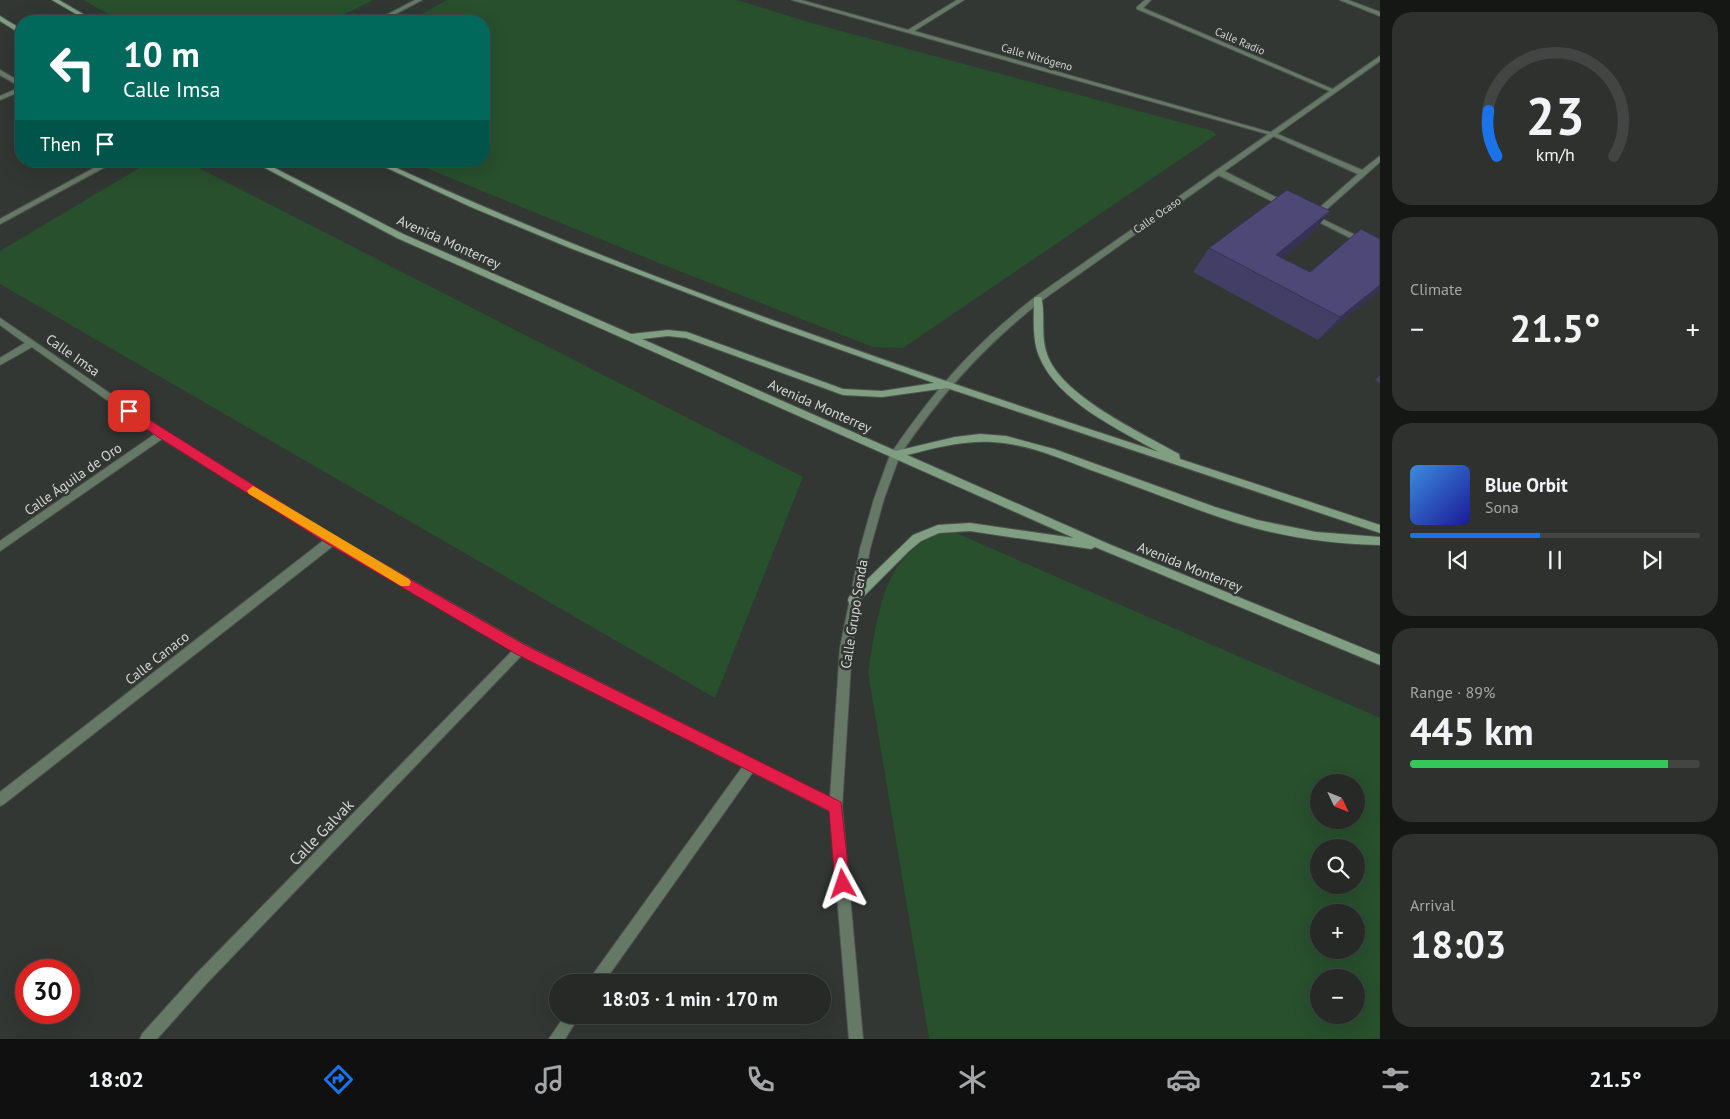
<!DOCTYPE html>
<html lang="en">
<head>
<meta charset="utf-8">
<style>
	:root { --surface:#262926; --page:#2e312e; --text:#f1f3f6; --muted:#a4a6a7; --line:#424543; --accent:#1a73e8 }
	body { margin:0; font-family:"PT Sans",sans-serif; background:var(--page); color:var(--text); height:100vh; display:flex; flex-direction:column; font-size:19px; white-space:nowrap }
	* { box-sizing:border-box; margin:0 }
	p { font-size:16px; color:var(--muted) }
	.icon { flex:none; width:28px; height:28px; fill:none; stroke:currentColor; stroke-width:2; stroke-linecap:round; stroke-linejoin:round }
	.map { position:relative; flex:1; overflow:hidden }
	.sheet { display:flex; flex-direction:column; gap:12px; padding:12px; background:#151715; width:350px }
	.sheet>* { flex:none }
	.guide { position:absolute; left:15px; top:15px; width:475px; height:152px; border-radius:20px; box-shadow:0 5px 20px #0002,0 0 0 1px var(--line); background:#00695c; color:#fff; overflow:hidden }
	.needle { width:32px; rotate:133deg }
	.fabs { position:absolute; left:1310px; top:774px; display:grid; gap:10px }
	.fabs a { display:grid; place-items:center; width:55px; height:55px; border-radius:50%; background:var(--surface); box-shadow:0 5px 20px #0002,0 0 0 1px var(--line); font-size:25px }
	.speed { position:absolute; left:15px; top:959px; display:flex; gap:10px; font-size:25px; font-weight:700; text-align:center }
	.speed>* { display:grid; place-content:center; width:65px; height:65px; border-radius:50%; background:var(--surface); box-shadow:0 5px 20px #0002,0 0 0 1px var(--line); line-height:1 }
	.speed .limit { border:8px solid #d22; background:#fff; color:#111 }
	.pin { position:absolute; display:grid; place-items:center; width:42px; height:42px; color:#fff; margin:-21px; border-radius:10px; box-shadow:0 2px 8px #0006 }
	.me { position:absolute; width:55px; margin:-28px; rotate:355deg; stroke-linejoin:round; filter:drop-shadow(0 0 4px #0008) }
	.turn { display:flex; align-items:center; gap:18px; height:105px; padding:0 25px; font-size:22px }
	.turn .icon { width:65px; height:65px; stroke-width:2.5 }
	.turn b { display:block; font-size:35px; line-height:42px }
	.then { display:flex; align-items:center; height:48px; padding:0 25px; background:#0003; gap:10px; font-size:19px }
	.big { font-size:38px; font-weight:700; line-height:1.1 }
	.sheet .tile { flex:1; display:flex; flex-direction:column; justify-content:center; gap:8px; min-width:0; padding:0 18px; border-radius:20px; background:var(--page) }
	.sheet .dial { align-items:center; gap:0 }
	.dial svg { height:130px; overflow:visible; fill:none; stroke:var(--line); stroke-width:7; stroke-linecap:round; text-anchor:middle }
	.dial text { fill:var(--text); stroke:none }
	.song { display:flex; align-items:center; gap:15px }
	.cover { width:60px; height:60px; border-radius:8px; background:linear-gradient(135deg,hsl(210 70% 55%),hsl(240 70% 35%)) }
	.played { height:5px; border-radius:2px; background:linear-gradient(90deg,var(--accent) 45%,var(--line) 45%) }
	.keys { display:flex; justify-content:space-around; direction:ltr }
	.heat { display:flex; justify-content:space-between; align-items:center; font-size:28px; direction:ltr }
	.charge { height:8px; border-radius:4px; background:linear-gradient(90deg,#34c759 89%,var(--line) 0) }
	.trip { position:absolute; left:549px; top:974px; width:282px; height:50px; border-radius:25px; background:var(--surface); box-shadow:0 5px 20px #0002,0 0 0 1px var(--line); font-weight:700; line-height:50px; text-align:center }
	.menu { display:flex; height:80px; justify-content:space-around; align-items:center; background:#0f100f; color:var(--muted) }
	.menu .icon { width:35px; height:35px }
	.menu .active { color:var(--accent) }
	.menu b { font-size:22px; color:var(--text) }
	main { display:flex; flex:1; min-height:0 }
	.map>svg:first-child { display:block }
	.green { fill:#28502d; fill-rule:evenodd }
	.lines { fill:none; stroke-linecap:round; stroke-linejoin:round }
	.service-casing { stroke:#4f5450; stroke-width:2 }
	.minor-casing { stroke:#4f5450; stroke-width:2 }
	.tertiary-casing { stroke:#4f5450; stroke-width:2 }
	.secondary-casing { stroke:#4f5450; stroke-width:2 }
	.service { fill:#667967; fill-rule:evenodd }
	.minor { fill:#667967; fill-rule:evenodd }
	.tertiary { fill:#667967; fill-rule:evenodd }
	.secondary { fill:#809e82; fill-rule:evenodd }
	.wall { fill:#433e66 }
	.shaded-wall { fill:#373253 }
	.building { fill:#4e4877; stroke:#373253 }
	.route { fill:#e11d48; stroke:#92132f }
	.slow { fill:#f59e0b }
	.labels { text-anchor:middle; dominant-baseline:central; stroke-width:5; stroke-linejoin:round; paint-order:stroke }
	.far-street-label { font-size:11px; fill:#d3d6d3; stroke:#323733 }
	.street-label { font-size:14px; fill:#d3d6d3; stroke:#323733 }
	.near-street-label { font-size:16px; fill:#d3d6d3; stroke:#323733 }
</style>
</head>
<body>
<main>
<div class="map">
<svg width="1380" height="1039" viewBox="0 0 1380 1039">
	<rect width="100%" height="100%" fill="#323733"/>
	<g class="green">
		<polygon points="83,0 373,0 331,21 121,21"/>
		<polygon points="447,0 737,0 815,24 1213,131 1216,135 903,348 873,347 664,265 409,161 484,161 484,21 409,21"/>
		<polygon points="151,161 185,161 803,477 715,698 0,284 0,251"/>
		<path d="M949 530 1380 718V1039H929L868 672C879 613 881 551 949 530ZM1319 782H1356V820H1319ZM1319 848H1356V885H1319ZM1319 912H1356V950H1319ZM1319 978H1356V1015H1319Z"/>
	</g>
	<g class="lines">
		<defs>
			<g id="service">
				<polygon points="0,70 21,82 21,87 0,75"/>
				<polygon points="21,87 21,91 0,100 0,96"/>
				<polygon points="1271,133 1275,133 1362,170 1380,156 1380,162 1318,217 1380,247 1380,253 1309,217 1358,174 1271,135"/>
				<polygon points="1216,170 1222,170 1291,205 1290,207 1284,207 1216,174"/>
			</g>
			<g id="minor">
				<polygon points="415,0 422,0 382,21 375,21"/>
				<polygon points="792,0 801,0 908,30 957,0 964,0 914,31 1276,134 1271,135"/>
				<polygon points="1145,0 1151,0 1143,8 1337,91 1332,92 1137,9 1137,7"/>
				<polygon points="1340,0 1348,0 1380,12 1380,16"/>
				<polygon points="107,161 116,161 0,224 0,219"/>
				<polygon points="0,318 165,431 336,537 525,645 830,798 840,648 860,549 874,499 890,455 895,451 898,452 900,455 884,499 870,549 852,648 842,807 863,1039 849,1039 830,811 753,772 604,982 589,982 591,977 743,766 522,655 207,983 157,1039 140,1039 142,1034 197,973 513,650 333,546 4,804 0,806 0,792 324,540 162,439 0,551 0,541 155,434 32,347 0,365 0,358 25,343 0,325"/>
				<polygon points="565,1015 580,1015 565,1039 549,1039"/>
			</g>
			<path id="tertiary" d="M1380 56V61L1041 301C981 349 941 394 898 458H892L890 455 892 452C935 389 975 344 1035 297Z"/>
			<g id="secondary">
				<polygon points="52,0 59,0 95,21 88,21"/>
				<polygon points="0,16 21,29 21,34 0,21"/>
				<path d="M252 161H261L403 234 631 334 668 330 687 332 843 389 882 391 934 383 771 325 570 248 471 207 372 161H381C633 277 897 366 1159 452 1119 430 1057 401 1039 356 1032 339 1034 317 1034 299L1035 297H1041C1046 312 1040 335 1047 354 1061 396 1142 433 1179 454L1180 459 1380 525V533L947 388 882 397 843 395 686 338 668 336 642 339 896 451 955 437 980 434 1006 436 1054 449 1215 507 1257 520 1316 532 1380 537V545C1330 544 1282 537 1234 522 1185 506 1136 486 1088 469 1057 457 1026 444 993 442 964 440 935 448 907 455L1111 545 1380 655V665L1095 547 1091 549 970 531 939 533 921 541 909 551 857 603 853 605 849 603 848 600 849 597 913 535 938 525 970 523 1074 538 397 238Z"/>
			</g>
		</defs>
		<use href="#service" class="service-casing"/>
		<use href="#minor" class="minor-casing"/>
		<use href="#tertiary" class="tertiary-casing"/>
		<use href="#secondary" class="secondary-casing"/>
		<use href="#service" class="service"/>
		<use href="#minor" class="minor"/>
		<use href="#tertiary" class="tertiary"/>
		<use href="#secondary" class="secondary"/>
	</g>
	<g class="wall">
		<polygon points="1330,211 1311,235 1282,259 1310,272 1380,239 1380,290 1318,340 1193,272 1209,248"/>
		<polygon points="1380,375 1380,383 1375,380"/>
	</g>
	<g class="shaded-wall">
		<polygon points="1330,211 1311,235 1262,276 1276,255"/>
		<polygon points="1380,285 1380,290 1318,340 1340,317"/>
	</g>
	<polygon class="building" points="1287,190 1330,211 1276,255 1310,272 1361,229 1380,239 1380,285 1340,317 1209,248"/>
	<polygon class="route" points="129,407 336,537 525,645 841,802 850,884 848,889 843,891 837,889 835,884 829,811 516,654 328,544 158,437 125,414 125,408"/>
	<polygon class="slow" points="253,486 409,579 411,582 409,586 401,586 249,494 247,491"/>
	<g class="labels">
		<g class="far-street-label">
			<text transform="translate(1240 41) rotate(23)">Calle Radio</text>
			<text transform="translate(1037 57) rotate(16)">Calle Nitrógeno</text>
			<text transform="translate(1157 215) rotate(-35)">Calle Ocaso</text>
		</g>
		<g class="street-label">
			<text transform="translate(449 242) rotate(24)">Avenida Monterrey</text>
			<text transform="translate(73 355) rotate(35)">Calle Imsa</text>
			<text transform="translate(820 406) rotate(24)">Avenida Monterrey</text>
			<text transform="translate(73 479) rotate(-35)">Calle Águila de Oro</text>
			<text transform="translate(1190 567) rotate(22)">Avenida Monterrey</text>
			<text transform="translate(854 614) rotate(-81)">Calle Grupo Senda</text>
			<text transform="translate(157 658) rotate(-38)">Calle Canaco</text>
		</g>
		<g class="near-street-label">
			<text transform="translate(321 832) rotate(-46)">Calle Galvak</text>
		</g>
	</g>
</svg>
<div class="fabs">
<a><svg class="needle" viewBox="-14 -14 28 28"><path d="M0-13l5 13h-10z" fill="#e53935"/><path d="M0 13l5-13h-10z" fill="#a4a6a7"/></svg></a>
<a><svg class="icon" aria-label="search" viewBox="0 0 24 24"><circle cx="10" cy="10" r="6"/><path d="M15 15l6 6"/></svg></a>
<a>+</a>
<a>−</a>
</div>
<div class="speed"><div class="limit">30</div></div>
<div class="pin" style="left:129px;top:411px;background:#d93025"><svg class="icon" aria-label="arrive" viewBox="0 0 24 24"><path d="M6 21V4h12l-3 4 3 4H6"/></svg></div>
<svg class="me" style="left:843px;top:884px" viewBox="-20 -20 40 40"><path d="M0-17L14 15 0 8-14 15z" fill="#e11d48" stroke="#fff" stroke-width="4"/></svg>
<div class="trip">18:03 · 1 min · 170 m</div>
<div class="guide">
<div class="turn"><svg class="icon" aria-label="left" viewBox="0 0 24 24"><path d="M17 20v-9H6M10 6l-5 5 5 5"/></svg><div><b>10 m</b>Calle Imsa</div></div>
<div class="then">Then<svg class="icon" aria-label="arrive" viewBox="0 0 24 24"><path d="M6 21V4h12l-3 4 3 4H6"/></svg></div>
</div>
</div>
<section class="sheet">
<div class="tile dial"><svg viewBox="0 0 100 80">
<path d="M14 69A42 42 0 1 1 86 69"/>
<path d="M14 69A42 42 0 0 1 9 41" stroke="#1a73e8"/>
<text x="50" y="56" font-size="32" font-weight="700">23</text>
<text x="50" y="72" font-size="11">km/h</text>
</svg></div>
<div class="tile"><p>Climate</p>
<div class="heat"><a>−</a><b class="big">21.5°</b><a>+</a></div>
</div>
<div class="tile">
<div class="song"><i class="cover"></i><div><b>Blue Orbit</b><p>Sona</p></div></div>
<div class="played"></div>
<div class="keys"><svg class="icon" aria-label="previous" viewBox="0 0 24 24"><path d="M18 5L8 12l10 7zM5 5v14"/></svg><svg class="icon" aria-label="pause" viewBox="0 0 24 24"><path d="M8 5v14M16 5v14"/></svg><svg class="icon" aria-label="next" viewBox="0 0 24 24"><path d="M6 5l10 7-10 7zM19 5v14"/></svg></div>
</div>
<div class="tile"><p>Range · 89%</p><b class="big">445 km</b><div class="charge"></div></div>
<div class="tile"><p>Arrival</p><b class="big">18:03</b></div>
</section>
</main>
<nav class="menu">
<b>18:02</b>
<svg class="icon active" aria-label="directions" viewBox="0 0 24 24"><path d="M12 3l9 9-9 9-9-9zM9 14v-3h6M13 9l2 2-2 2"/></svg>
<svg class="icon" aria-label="music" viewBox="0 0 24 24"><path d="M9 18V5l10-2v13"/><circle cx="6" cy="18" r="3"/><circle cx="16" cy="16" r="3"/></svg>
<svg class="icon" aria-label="phone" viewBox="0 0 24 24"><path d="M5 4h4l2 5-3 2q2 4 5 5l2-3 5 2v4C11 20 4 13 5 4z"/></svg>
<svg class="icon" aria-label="climate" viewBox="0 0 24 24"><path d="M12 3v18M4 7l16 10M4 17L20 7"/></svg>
<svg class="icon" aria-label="car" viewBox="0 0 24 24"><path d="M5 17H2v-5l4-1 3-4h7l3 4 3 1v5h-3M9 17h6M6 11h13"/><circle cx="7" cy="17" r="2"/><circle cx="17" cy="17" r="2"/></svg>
<svg class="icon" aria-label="filters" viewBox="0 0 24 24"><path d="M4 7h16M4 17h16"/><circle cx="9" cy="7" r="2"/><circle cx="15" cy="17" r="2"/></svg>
<b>21.5°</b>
</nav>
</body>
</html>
